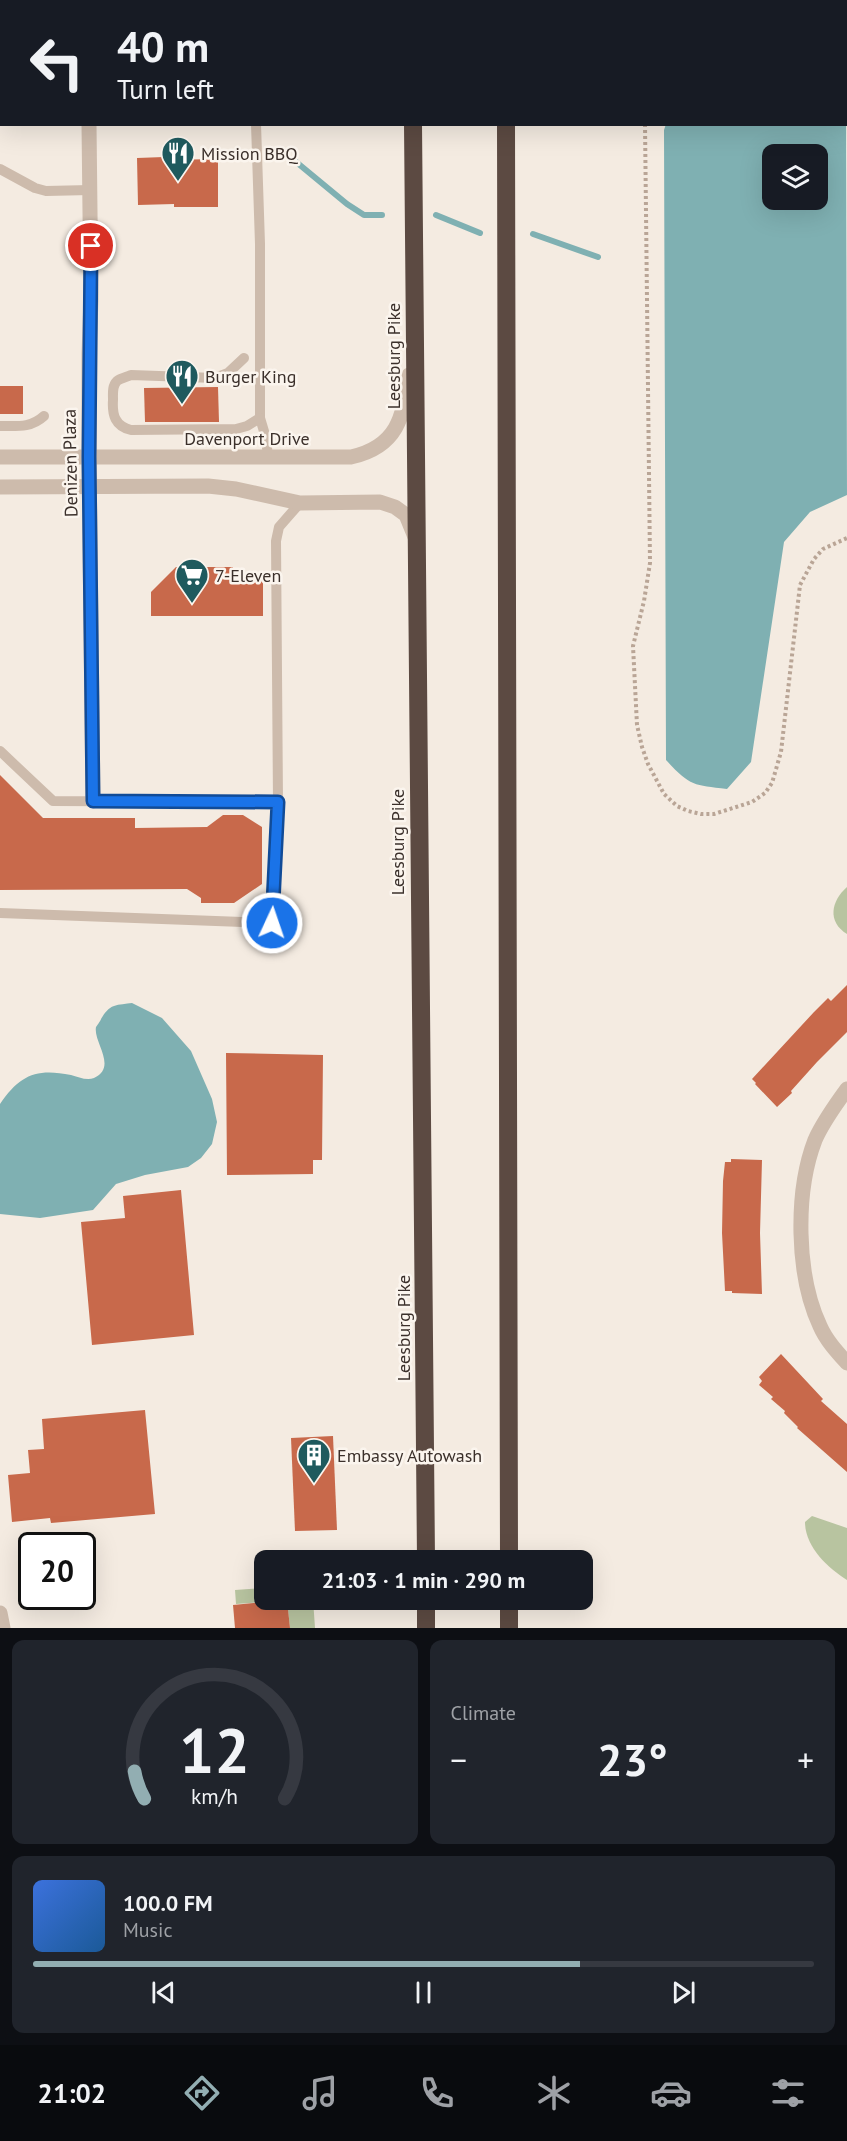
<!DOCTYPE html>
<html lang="en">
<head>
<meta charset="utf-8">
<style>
	:root { --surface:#171b24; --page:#20242c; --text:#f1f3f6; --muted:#9ea1a6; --line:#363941; --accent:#92aeb2 }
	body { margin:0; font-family:"PT Sans",sans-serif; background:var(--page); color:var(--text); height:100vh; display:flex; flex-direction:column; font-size:22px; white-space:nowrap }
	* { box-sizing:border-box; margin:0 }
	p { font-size:20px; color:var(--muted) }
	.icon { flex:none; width:33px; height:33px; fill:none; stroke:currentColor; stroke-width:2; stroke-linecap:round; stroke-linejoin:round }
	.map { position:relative; height:1628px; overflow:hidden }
	.details { display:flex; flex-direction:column; gap:12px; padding:12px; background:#0d0f14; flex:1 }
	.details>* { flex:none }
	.guide { position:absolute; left:0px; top:0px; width:848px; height:126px; box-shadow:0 6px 24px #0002; background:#171b24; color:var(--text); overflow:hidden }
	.tools { position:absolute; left:762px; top:144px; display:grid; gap:12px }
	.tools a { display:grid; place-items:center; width:66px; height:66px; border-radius:12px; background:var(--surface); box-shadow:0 6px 24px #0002; font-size:30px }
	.speed { position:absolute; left:18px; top:1532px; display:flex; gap:12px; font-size:30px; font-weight:700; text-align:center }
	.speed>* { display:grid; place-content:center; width:78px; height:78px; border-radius:50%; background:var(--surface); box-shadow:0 6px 24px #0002; line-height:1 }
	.speed .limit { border:3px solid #111; border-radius:9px; background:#fff; color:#111 }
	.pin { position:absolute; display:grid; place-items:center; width:51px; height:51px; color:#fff; margin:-26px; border:3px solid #fff; border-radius:50%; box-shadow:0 2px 6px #0007 }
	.me { position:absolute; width:66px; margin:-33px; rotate:3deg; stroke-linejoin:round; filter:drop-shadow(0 0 4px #0008) }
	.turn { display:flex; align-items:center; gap:21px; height:126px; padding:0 18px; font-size:27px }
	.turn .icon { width:78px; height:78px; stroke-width:2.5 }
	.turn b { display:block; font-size:42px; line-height:51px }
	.big { font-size:45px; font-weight:800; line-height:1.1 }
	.details .tile { flex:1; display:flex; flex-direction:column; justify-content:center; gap:9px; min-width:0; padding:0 21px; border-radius:12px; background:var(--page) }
	.details .dial { align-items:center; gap:0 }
	.dial svg { height:156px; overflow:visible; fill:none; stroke:var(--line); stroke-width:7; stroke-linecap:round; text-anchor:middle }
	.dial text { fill:var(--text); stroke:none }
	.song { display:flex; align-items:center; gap:18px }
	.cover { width:72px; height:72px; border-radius:9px; background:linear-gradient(135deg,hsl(220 70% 55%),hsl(210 70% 35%)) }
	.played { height:6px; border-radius:3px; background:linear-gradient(90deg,var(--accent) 70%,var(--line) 70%) }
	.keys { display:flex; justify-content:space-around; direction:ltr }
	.heat { display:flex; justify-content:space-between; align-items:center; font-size:33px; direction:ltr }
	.details .tiles { flex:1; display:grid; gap:12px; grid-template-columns:1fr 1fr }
	.tile:last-child { grid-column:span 2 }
	.trip { position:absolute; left:254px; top:1550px; width:339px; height:60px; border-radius:12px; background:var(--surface); box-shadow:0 6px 24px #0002; font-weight:800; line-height:60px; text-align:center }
	.menu { display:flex; height:96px; justify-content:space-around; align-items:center; background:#090b0e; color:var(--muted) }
	.menu .icon { width:42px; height:42px }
	.menu .selected { color:var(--accent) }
	.menu b { font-size:27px; color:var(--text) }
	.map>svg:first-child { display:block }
	.green { fill:#b8c4a0 }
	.water { fill:#7fb0b2; fill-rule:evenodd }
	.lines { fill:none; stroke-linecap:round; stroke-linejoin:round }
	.stream { stroke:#7fb0b2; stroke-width:6 }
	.building { fill:#c8694b }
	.path { stroke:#b9a596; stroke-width:4; stroke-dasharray:3 3; stroke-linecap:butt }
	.lane { stroke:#cdbbac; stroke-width:10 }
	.street { stroke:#cdbbac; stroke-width:15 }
	.highway { stroke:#5c4a42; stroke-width:18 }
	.route-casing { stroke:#114b97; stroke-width:15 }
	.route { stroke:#1a73e8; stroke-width:10 }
	.labels { text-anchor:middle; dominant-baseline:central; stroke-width:5; stroke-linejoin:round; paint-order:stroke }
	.poi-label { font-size:18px; fill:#3b302b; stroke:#fbf5ee; text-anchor:start }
	.street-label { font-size:18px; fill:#3b302b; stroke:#fbf5ee }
</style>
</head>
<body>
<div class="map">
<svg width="847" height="1628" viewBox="0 0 847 1628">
	<rect width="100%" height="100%" fill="#f4ebe1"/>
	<g class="green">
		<path d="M847 887V934C827 922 831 901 847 887Z"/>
		<path d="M812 1516 847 1528V1580C828 1568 805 1547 805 1522Z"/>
		<polygon points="264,1588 264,1599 313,1599 315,1628 290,1628 287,1600 236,1604 235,1590"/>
	</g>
	<g class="water">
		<path d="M846 113 847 495 810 512 784 542 751 762 727 789C693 785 690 786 666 760L664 130 666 124H846ZM772 154H818V200H772Z"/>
		<path d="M132 1003 162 1018 191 1051 212 1099 217 1122 212 1144 201 1158 188 1167 145 1175 116 1184 93 1210 40 1218 0 1214V1104C20 1075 36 1068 71 1075 78 1077 87 1081 94 1078 118 1067 93 1042 96 1027 96 1027 101 1020 101 1019 104 1014 108 1008 114 1006 119 1004 126 1004 132 1003Z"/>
	</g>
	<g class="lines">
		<g class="stream">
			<polyline points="295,161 347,204 364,215 382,215"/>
			<polyline points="436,215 480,233"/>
			<polyline points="533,234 598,257"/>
		</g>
	</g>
	<g class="building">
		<polygon points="164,157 164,160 218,159 218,207 174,207 174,204 138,205 137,158"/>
		<rect x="0" y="386" width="23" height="28"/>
		<polygon points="218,387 219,422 145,422 144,388"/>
		<polygon points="176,567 233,567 233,579 263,579 263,616 151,616 151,592"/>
		<polygon points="0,775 43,818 135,818 135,828 207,827 223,815 243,815 262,827 262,884 234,903 201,903 201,898 187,889 0,890"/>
		<polygon points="847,985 847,1032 817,1062 791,1091 792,1093 777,1107 755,1084 756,1083 752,1079 814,1012 828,998 831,1001"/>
		<polygon points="226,1053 323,1055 322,1160 313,1160 313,1174 227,1175"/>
		<polygon points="731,1159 762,1160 760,1233 762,1294 732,1293 732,1291 725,1291 722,1233 723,1181 725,1162 731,1162"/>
		<polygon points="181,1190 194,1335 92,1345 81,1222 125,1218 123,1196"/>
		<polygon points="781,1354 823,1399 821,1401 847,1424 847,1472 797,1428 798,1427 784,1413 785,1411 771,1399 773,1397 759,1385 762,1381 759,1377"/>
		<polygon points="145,1410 155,1514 51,1523 50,1518 12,1522 8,1475 30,1473 28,1450 44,1449 42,1419"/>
		<polygon points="333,1436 337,1530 295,1531 291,1438"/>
		<polygon points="287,1600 290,1628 235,1628 233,1605"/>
	</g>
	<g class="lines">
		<g class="path">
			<polyline points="846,90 847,90"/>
			<polyline points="645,124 650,563 644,601 633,646 637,725 642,747 648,764 664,794 677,806 688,811 701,814 714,814 752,802 765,793 772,783 781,752 800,585 814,559 823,549 847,538"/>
		</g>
		<g class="lane">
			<polyline points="77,2 79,0"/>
			<polyline points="256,124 260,244 260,418 266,438 268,457"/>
			<polyline points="0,169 35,188 46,191 90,190"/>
			<path d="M244 358 228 373 215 378 131 375C127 377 121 378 117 381 112 386 113 393 113 400 112 415 115 426 131 430L236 429 247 426 260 418"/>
			<path d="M0 426C17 426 31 428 44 416"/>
			<polyline points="0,751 53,801 278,802"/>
			<polyline points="0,913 272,923 278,802 276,541 279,527 300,503"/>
		</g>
		<g class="street">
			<polyline points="0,23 2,23"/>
			<polyline points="0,118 2,116"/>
			<polyline points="89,124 91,299 89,354 89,457 93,801"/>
			<path d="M0 457H351C397 447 404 417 409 375"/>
			<polyline points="0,487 208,486 236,489 300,503 380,502 395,507 406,515 415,537"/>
			<path d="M847 1089C836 1104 823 1122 815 1140 795 1192 796 1275 820 1326 826 1340 837 1352 847 1363"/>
			<polyline points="0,1613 3,1628"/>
		</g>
		<g class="highway">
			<polyline points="413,0 413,2"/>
			<polyline points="505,0 505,2"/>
			<polyline points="413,124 426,1560"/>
			<polyline points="506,124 509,1560"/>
			<polyline points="426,1599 426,1628"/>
			<polyline points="509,1628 509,1599"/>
		</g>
	</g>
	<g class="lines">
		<defs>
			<polyline id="route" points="91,246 89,457 93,801 278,802 272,923"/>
		</defs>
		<use href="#route" class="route-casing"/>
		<use href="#route" class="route"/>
	</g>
	<defs>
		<symbol id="restaurant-pin" viewBox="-11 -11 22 30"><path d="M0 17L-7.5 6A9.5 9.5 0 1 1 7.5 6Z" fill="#1f5a5e" stroke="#fbf5ee"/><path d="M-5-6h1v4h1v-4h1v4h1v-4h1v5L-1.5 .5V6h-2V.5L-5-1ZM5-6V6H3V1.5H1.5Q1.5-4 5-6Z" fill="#fff"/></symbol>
		<symbol id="supermarket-pin" viewBox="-11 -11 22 30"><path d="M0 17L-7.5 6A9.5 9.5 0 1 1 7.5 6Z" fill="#1f5a5e" stroke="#fbf5ee"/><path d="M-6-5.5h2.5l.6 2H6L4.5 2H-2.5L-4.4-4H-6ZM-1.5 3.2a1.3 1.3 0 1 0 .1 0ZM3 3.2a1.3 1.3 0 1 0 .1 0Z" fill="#fff"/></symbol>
		<symbol id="building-pin" viewBox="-11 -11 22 30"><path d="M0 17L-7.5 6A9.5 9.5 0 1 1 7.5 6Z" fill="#1f5a5e" stroke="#fbf5ee"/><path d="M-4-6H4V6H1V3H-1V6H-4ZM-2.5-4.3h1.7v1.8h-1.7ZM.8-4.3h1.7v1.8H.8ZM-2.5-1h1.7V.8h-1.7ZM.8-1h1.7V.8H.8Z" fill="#fff"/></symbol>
	</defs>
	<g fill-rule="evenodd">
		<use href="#restaurant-pin" x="159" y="134" width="38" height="52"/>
		<use href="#restaurant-pin" x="163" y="357" width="38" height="52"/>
		<use href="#supermarket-pin" x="173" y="556" width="38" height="52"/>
		<use href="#building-pin" x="295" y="1436" width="38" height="52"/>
	</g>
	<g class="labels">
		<g class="poi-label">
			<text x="201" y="153">Mission BBQ</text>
			<text x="205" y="376">Burger King</text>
			<text x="215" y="575">7-Eleven</text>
			<text x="337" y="1455">Embassy Autowash</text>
		</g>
		<g class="street-label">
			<text transform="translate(393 356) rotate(-90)">Leesburg Pike</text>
			<text x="247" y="438">Davenport Drive</text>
			<text transform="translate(70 463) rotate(-91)">Denizen Plaza</text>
			<text transform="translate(397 842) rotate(-90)">Leesburg Pike</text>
			<text transform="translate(403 1328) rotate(-90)">Leesburg Pike</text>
		</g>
	</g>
</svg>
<div class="tools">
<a><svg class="icon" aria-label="layers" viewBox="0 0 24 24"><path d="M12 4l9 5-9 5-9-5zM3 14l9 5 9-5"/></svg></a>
</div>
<div class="speed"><div class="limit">20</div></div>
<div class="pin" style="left:91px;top:246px;background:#d93025"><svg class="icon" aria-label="arrive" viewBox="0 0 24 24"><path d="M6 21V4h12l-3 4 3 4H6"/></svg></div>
<svg class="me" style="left:272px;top:923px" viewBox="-20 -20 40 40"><circle r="17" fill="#1a73e8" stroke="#fff" stroke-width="3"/><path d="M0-11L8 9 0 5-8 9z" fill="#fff"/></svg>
<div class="trip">21:03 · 1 min · 290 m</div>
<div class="guide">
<div class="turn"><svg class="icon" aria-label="left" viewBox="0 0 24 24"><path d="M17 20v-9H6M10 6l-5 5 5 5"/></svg><div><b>40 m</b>Turn left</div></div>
</div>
</div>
<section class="details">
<div class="tiles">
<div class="tile dial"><svg viewBox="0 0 100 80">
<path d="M14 69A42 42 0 1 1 86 69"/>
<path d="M14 69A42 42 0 0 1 9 55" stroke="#92aeb2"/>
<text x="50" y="56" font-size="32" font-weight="700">12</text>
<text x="50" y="72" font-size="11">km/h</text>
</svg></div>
<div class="tile"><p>Climate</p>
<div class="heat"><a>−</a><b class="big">23°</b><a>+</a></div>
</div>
<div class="tile">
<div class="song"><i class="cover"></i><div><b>100.0 FM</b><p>Music</p></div></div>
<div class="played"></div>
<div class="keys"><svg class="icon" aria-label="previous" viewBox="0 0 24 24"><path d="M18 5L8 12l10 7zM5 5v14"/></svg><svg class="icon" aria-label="pause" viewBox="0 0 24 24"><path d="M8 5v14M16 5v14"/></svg><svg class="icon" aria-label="next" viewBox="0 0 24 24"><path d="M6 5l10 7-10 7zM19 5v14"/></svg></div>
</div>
</div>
</section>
<nav class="menu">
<b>21:02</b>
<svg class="icon selected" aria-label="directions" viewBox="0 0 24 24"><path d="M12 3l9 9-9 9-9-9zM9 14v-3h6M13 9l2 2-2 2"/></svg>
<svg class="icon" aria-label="music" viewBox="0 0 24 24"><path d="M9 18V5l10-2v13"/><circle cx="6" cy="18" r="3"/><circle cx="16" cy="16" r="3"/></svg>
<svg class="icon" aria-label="phone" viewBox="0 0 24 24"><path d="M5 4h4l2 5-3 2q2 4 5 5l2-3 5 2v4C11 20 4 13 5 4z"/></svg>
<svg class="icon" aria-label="climate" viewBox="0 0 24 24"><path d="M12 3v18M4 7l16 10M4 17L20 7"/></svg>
<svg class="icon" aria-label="car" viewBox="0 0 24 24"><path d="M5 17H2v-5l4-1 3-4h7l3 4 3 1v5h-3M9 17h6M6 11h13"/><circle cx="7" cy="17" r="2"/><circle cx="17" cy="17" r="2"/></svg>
<svg class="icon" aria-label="filters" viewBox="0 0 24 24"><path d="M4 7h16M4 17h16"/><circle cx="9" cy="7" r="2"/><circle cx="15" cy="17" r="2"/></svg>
</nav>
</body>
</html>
